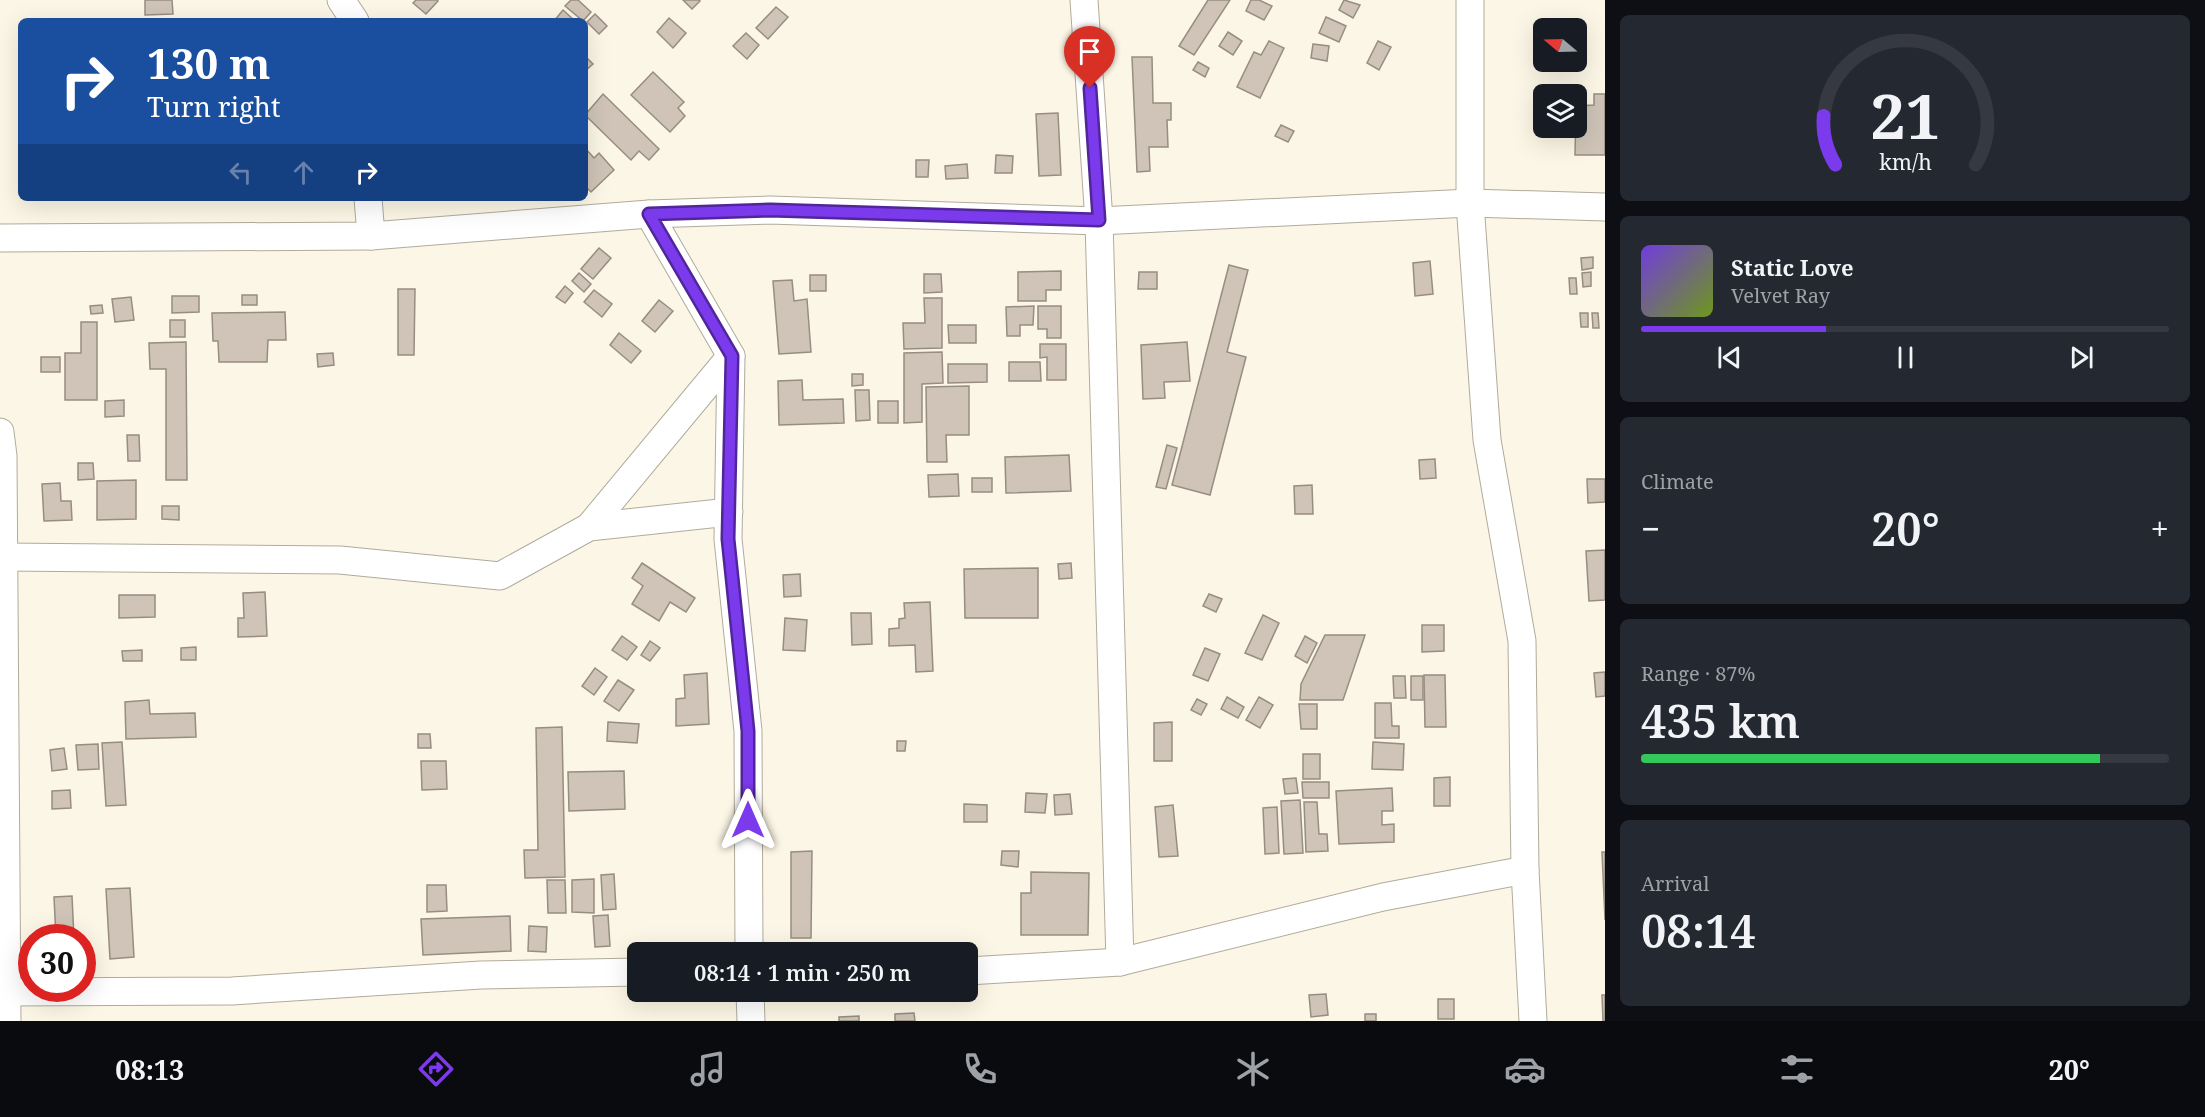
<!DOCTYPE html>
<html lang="en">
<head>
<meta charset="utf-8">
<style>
	:root { --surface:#171b24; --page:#242831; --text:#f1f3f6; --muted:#9ea1a6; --line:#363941; --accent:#7c3aed }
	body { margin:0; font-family:"Noto Serif",serif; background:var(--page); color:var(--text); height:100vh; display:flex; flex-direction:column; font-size:22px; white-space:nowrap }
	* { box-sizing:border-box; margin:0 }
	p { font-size:20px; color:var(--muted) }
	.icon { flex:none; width:33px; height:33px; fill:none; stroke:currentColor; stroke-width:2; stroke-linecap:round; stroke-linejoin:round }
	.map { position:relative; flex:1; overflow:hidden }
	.drawer { display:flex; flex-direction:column; gap:15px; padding:15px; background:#0d0f14; width:600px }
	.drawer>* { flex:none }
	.guide { position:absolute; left:18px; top:18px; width:570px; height:183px; border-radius:9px; box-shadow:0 6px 24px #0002; background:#1a4fa0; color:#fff; overflow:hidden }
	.needle { width:39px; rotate:289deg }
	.controls { position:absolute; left:1533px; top:18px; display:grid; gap:12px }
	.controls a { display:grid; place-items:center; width:54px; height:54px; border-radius:9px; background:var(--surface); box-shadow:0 6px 24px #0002; font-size:30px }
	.speed { position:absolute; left:18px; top:924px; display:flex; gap:12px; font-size:30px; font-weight:700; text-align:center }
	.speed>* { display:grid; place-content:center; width:78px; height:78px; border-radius:50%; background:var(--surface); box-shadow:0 6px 24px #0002; line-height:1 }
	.speed .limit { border:9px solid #d22; background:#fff; color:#111 }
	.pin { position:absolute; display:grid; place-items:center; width:51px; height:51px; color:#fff; margin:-62px -26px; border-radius:50% 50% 50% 0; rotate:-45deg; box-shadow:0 0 6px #0007 }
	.pin .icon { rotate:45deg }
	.me { position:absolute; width:66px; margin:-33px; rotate:0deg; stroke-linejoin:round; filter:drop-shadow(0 0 4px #0008) }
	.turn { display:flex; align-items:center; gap:21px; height:126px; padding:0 30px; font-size:27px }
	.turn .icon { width:78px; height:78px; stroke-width:2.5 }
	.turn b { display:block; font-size:42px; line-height:51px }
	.lanes { display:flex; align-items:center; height:57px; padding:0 30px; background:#0003; justify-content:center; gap:30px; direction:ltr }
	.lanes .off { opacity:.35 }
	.big { font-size:45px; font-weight:600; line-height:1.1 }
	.drawer .card { flex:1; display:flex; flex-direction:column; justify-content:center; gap:9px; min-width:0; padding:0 21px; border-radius:9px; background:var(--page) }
	.drawer .dial { align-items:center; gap:0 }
	.dial svg { height:156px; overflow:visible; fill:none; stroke:var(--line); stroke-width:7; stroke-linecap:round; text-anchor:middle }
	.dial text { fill:var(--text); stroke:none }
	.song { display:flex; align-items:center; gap:18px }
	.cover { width:72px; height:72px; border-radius:9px; background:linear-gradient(135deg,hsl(260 70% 55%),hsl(80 70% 35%)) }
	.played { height:6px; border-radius:3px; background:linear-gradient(90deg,var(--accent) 35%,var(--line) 35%) }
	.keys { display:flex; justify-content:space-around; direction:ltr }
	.heat { display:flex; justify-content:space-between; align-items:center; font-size:33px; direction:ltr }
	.charge { height:9px; border-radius:4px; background:linear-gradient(90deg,#34c759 87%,var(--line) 0) }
	.trip { position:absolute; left:627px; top:942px; width:351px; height:60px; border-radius:9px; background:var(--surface); box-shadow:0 6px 24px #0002; font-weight:600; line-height:60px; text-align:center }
	.tab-bar { display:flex; height:96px; justify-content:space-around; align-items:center; background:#090b0e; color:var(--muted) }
	.tab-bar .icon { width:42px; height:42px }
	.tab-bar .selected { color:var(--accent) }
	.tab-bar b { font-size:27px; color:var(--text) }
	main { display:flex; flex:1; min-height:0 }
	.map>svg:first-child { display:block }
	.building { fill:#cfc4b7; stroke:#978d81; stroke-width:1.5 }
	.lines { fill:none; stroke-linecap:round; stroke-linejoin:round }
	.street-casing { stroke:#b0ab9c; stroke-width:29 }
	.street { stroke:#fff; stroke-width:27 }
	.route-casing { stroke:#51269a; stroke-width:15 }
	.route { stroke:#7c3aed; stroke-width:10 }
</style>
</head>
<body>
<main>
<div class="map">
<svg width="1605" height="1021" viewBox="0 0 1605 1021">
	<rect width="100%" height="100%" fill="#fcf6e6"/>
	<g class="building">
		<polygon points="145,0 172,0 173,14 145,15"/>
		<polygon points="416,0 437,0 438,1 426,14 413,3"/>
		<polygon points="571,0 578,0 591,12 583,21 565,6"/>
		<polygon points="683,0 699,0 700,1 692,9"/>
		<polygon points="1208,0 1230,0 1194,55 1179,46"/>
		<polygon points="1251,0 1259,0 1272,6 1264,20 1246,11"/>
		<polygon points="1344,0 1360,5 1353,18 1339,10"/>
		<polygon points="776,7 788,17 768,39 756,28"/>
		<polygon points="563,10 575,21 554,21"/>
		<polygon points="595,14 607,26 599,34 587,22"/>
		<polygon points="1326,17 1346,26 1339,42 1319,33"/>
		<polygon points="669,18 686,33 673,48 657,32"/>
		<polygon points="1228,32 1242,41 1233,55 1219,46"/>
		<polygon points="746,33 759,45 747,59 733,46"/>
		<polygon points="1269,41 1284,48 1260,98 1237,87 1254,52 1261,55"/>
		<polygon points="1378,41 1391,47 1379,70 1367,63"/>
		<polygon points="1313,44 1329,46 1327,61 1311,58"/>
		<polygon points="585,56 593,64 585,71"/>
		<polygon points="1132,57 1152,57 1153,103 1171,103 1171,120 1167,120 1168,147 1149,147 1150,171 1137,172"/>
		<polygon points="1198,62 1209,68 1205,77 1193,70"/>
		<polygon points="653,72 684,102 678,108 685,116 670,132 631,95"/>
		<polygon points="603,94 659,149 649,160 639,151 631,160 585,115"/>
		<polygon points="1594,94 1605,94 1605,155 1575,155 1576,106 1594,105"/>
		<polygon points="1058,113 1061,175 1039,176 1036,114"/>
		<polygon points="1281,125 1294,131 1288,142 1275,136"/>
		<polygon points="585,148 594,158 599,153 614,170 591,192 585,186"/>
		<polygon points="996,155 1013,156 1012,173 995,173"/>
		<polygon points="916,160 929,160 928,177 916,177"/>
		<polygon points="967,164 968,178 946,179 945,166"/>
		<polygon points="599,248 611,258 593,279 581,269"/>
		<polygon points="1593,257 1593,268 1582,270 1581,258"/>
		<polygon points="1430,261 1433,294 1415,296 1413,263"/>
		<polygon points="1229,265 1248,270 1227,352 1246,357 1210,495 1172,485"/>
		<polygon points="1061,271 1061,290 1046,290 1046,301 1018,301 1018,272"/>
		<polygon points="1139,272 1157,272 1157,289 1138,289"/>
		<polygon points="1591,272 1591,286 1583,287 1582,273"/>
		<polygon points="579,273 591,284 584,292 572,281"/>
		<polygon points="924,274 941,274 942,292 924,293"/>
		<rect x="810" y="275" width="16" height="16"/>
		<polygon points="1569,278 1576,278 1577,294 1570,294"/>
		<polygon points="792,280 794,301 807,299 811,352 779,354 773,281"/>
		<polygon points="565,286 573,293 565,303 556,297"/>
		<polygon points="398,289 415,289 414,355 398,355"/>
		<polygon points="594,290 612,304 602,317 584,302"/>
		<rect x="242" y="295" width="15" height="10"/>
		<polygon points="172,296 199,296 199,312 172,313"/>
		<polygon points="131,297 134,320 115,322 112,299"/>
		<polygon points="924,298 942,298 942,348 904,349 903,323 925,323"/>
		<polygon points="659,300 673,311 655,332 642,321"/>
		<polygon points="102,305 103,313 91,314 90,306"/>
		<polygon points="1034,306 1033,325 1020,325 1020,336 1007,336 1006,307"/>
		<polygon points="1038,306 1061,306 1061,338 1047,338 1047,329 1038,329"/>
		<polygon points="285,312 286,340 268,340 267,362 219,362 218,341 213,341 212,313"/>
		<polygon points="1580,313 1588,313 1588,327 1581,327"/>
		<polygon points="1592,313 1598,313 1599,328 1593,328"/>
		<rect x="170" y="320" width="15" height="17"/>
		<polygon points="81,322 97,322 97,400 65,400 65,353 81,353"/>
		<polygon points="948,325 976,325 976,343 949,343"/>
		<polygon points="619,333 641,351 631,363 610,345"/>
		<polygon points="186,342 187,480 166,480 166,369 150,369 149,343"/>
		<polygon points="1187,342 1190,381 1164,382 1165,398 1143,399 1141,345"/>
		<polygon points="1040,344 1066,344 1066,380 1047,380 1047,357 1040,358"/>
		<polygon points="942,352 943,383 922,384 922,422 904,423 904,353"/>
		<polygon points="333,353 334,365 318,367 317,354"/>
		<rect x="41" y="357" width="19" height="15"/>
		<polygon points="1009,362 1040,362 1041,381 1009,381"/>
		<polygon points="948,364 987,364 987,382 948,383"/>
		<polygon points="852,374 863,374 863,385 852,386"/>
		<polygon points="802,380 803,400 843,399 844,423 779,425 778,381"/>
		<polygon points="969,386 969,435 946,435 947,462 927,462 926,387"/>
		<polygon points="855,390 869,390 870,420 856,421"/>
		<polygon points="124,400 124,416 105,417 105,401"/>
		<rect x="878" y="401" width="20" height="22"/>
		<polygon points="127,435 139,435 140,461 128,461"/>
		<polygon points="1167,445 1177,448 1166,489 1156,487"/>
		<polygon points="1069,455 1071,491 1006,493 1005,457"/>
		<polygon points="1435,459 1436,478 1420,479 1419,460"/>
		<polygon points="78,463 93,463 94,479 78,480"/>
		<polygon points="958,474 959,496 929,497 928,475"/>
		<rect x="972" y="478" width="20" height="14"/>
		<polygon points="1587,479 1605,479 1605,502 1588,503"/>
		<polygon points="136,480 136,519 97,520 97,481"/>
		<polygon points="60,483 61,501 71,501 72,520 44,521 42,484"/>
		<polygon points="1312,485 1313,514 1295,514 1294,486"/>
		<polygon points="162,506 179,506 179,520 162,519"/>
		<polygon points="1605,550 1605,600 1589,601 1586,551"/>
		<polygon points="642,563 695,598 686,612 670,602 659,621 632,604 643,586 632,578"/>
		<polygon points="1071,563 1072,578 1059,579 1058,564"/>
		<polygon points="1038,568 1038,618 965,618 964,569"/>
		<polygon points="800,574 801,596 784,597 783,575"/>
		<polygon points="265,592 267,636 238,637 238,618 244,618 243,593"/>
		<polygon points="1209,594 1222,599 1216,612 1203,606"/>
		<polygon points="119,595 155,595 155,617 119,618"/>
		<polygon points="930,602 933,671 916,672 915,645 889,646 889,629 899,628 899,619 905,618 904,603"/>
		<polygon points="851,613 871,613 872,644 852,645"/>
		<polygon points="1263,615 1279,623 1262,660 1245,653"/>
		<polygon points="785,618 807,620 805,651 783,650"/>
		<polygon points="1422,625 1444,625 1444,651 1422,652"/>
		<polygon points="1325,635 1365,635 1343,700 1300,700 1301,684"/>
		<polygon points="622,636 637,647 627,660 612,650"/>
		<polygon points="1305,636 1317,643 1307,663 1295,656"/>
		<polygon points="650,641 660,648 650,661 641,655"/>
		<polygon points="196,647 196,660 181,660 181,648"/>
		<polygon points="1205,648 1220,654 1208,681 1193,675"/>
		<polygon points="142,650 142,661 123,661 122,651"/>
		<polygon points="595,668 607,677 594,695 582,686"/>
		<polygon points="1605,672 1605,696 1596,697 1594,673"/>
		<polygon points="707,673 709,724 676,726 676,699 685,698 684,675"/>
		<polygon points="1424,675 1445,675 1446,727 1425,727"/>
		<polygon points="1393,676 1405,676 1406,698 1394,698"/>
		<rect x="1411" y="676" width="12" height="24"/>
		<polygon points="618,680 634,690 619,711 604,701"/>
		<polygon points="1227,697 1244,707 1238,718 1221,709"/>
		<polygon points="1259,697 1273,705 1260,728 1246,720"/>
		<polygon points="1197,699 1207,704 1201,715 1191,710"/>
		<polygon points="149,700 150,714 195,713 196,737 126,739 125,702"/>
		<polygon points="1375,703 1391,703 1392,726 1399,726 1399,738 1375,738"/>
		<polygon points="1299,704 1317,704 1317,729 1301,729"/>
		<polygon points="608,722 639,724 637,743 607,741"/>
		<polygon points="1172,722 1172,761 1154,761 1154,723"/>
		<polygon points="562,727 565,877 525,878 524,850 538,850 536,728"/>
		<polygon points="418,734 430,734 431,748 418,748"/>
		<polygon points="897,741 906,741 905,751 897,751"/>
		<polygon points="122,742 126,805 106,806 102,743"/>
		<polygon points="1373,742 1404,744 1403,770 1372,769"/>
		<polygon points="98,744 99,769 78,770 76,745"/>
		<polygon points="64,748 67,769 52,771 50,750"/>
		<rect x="1303" y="754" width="17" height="25"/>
		<polygon points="421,761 446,761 447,789 422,790"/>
		<polygon points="624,771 625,809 569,811 568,772"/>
		<polygon points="1450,777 1450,806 1434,806 1434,778"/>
		<polygon points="1296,778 1298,793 1285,794 1283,779"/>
		<polygon points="1302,782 1329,782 1329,798 1303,798"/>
		<polygon points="1392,788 1393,811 1382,811 1382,825 1394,824 1394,842 1339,844 1336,791"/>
		<polygon points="70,790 71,808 52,809 52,791"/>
		<polygon points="1026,793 1047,794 1045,813 1025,812"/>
		<polygon points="1070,794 1072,814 1055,815 1054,795"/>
		<polygon points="1300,800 1303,853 1284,854 1281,801"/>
		<polygon points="1304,802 1317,802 1319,834 1327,834 1328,851 1306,852"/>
		<polygon points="964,804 987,805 987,822 964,822"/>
		<polygon points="1173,805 1178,856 1159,857 1155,807"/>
		<polygon points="1277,807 1279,853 1265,854 1263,808"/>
		<polygon points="812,851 811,938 791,938 791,852"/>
		<polygon points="1002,851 1019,851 1018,867 1001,865"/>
		<polygon points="1602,852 1605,852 1605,920"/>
		<polygon points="1031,872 1089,873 1088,935 1021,935 1021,893 1031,893"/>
		<polygon points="614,874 616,909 603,910 601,875"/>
		<polygon points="594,879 594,913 572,912 572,880"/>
		<polygon points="547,880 565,880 566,913 548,913"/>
		<polygon points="427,885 446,885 447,911 427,912"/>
		<polygon points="130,888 134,957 110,959 106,889"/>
		<polygon points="72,896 74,938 56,938 54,897"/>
		<polygon points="608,915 610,946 595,947 593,916"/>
		<polygon points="510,916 511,951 423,955 421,919"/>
		<polygon points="529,926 547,927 546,952 528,951"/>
		<polygon points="1326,994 1328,1015 1311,1017 1309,995"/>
		<polygon points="1602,995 1605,995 1605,1021 1603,1021"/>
		<rect x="1438" y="999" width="16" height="20"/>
		<polygon points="914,1013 915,1021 895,1021 895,1014"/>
		<rect x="1365" y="1014" width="11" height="7"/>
		<polygon points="859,1016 859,1021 839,1021 839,1017"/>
	</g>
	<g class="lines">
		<defs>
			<g id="street">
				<polyline points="341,0 355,21"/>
				<polyline points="1084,0 1099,221 1120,962"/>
				<polyline points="1470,0 1470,203 1487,440 1522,641 1525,870 1533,1021"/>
				<polyline points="368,198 371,236"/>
				<polyline points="649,214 731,356 728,539 748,731 749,952"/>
				<polyline points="0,238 371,236 649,214 770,210 1099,221 1470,203 1605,207"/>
				<polyline points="0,432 3,456 7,1021"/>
				<polyline points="589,527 731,356"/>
				<polyline points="2,557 340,560 500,576 589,527 729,512"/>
				<polyline points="968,971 1120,962 1383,897 1525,870"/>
				<polyline points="0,992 232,991 481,975 638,972"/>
				<polyline points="750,992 751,1021"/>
			</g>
		</defs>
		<use href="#street" class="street-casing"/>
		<use href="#street" class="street"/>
	</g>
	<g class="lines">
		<defs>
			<polyline id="route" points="748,820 748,731 728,539 732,356 649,214 770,210 1099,220 1090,88"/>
		</defs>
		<use href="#route" class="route-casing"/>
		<use href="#route" class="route"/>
	</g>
</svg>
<div class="controls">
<a><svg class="needle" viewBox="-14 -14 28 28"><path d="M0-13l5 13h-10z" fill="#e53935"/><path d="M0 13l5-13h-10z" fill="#9ea1a6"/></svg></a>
<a><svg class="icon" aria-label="layers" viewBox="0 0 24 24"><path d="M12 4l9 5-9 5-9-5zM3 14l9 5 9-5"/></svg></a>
</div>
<div class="speed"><div class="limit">30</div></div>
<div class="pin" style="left:1090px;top:88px;background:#d93025"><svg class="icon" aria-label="arrive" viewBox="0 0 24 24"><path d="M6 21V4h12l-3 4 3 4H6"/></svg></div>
<svg class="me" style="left:748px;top:820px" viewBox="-20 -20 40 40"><path d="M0-17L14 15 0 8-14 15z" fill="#7c3aed" stroke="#fff" stroke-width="4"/></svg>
<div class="trip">08:14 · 1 min · 250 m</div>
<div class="guide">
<div class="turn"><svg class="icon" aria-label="right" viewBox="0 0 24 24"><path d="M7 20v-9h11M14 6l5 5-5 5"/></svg><div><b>130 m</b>Turn right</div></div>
<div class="lanes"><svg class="icon off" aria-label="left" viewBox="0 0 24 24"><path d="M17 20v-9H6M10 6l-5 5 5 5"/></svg><svg class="icon off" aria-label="ahead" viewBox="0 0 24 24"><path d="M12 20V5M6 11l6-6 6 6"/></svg><svg class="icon" aria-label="right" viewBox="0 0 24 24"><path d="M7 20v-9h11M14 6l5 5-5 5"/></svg></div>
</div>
</div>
<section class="drawer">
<div class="card dial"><svg viewBox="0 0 100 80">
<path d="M14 69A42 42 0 1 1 86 69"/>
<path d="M14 69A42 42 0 0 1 8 44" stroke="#7c3aed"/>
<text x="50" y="56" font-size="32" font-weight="700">21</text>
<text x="50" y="72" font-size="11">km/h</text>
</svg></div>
<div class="card">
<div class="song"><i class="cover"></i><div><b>Static Love</b><p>Velvet Ray</p></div></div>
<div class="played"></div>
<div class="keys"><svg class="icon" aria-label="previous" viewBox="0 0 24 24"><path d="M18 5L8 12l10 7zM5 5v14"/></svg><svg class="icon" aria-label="pause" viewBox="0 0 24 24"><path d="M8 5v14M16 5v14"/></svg><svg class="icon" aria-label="next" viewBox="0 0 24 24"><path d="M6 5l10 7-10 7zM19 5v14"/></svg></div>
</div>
<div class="card"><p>Climate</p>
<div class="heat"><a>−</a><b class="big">20°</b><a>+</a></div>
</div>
<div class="card"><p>Range · 87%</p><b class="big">435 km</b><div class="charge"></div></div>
<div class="card"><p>Arrival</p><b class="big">08:14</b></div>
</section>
</main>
<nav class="tab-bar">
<b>08:13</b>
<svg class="icon selected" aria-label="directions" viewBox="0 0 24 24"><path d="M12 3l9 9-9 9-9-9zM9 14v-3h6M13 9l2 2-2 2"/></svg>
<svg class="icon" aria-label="music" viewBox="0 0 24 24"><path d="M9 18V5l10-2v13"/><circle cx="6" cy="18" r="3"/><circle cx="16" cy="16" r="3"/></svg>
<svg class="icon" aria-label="phone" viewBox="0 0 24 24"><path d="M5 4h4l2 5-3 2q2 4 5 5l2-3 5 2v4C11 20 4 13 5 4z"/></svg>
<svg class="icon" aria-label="climate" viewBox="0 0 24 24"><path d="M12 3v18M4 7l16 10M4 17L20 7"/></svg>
<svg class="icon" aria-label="car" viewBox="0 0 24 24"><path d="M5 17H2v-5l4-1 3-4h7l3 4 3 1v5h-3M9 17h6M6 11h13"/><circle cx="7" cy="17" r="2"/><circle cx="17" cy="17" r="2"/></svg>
<svg class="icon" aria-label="filters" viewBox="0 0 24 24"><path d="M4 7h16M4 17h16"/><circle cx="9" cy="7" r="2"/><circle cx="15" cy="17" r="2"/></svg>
<b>20°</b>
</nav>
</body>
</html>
